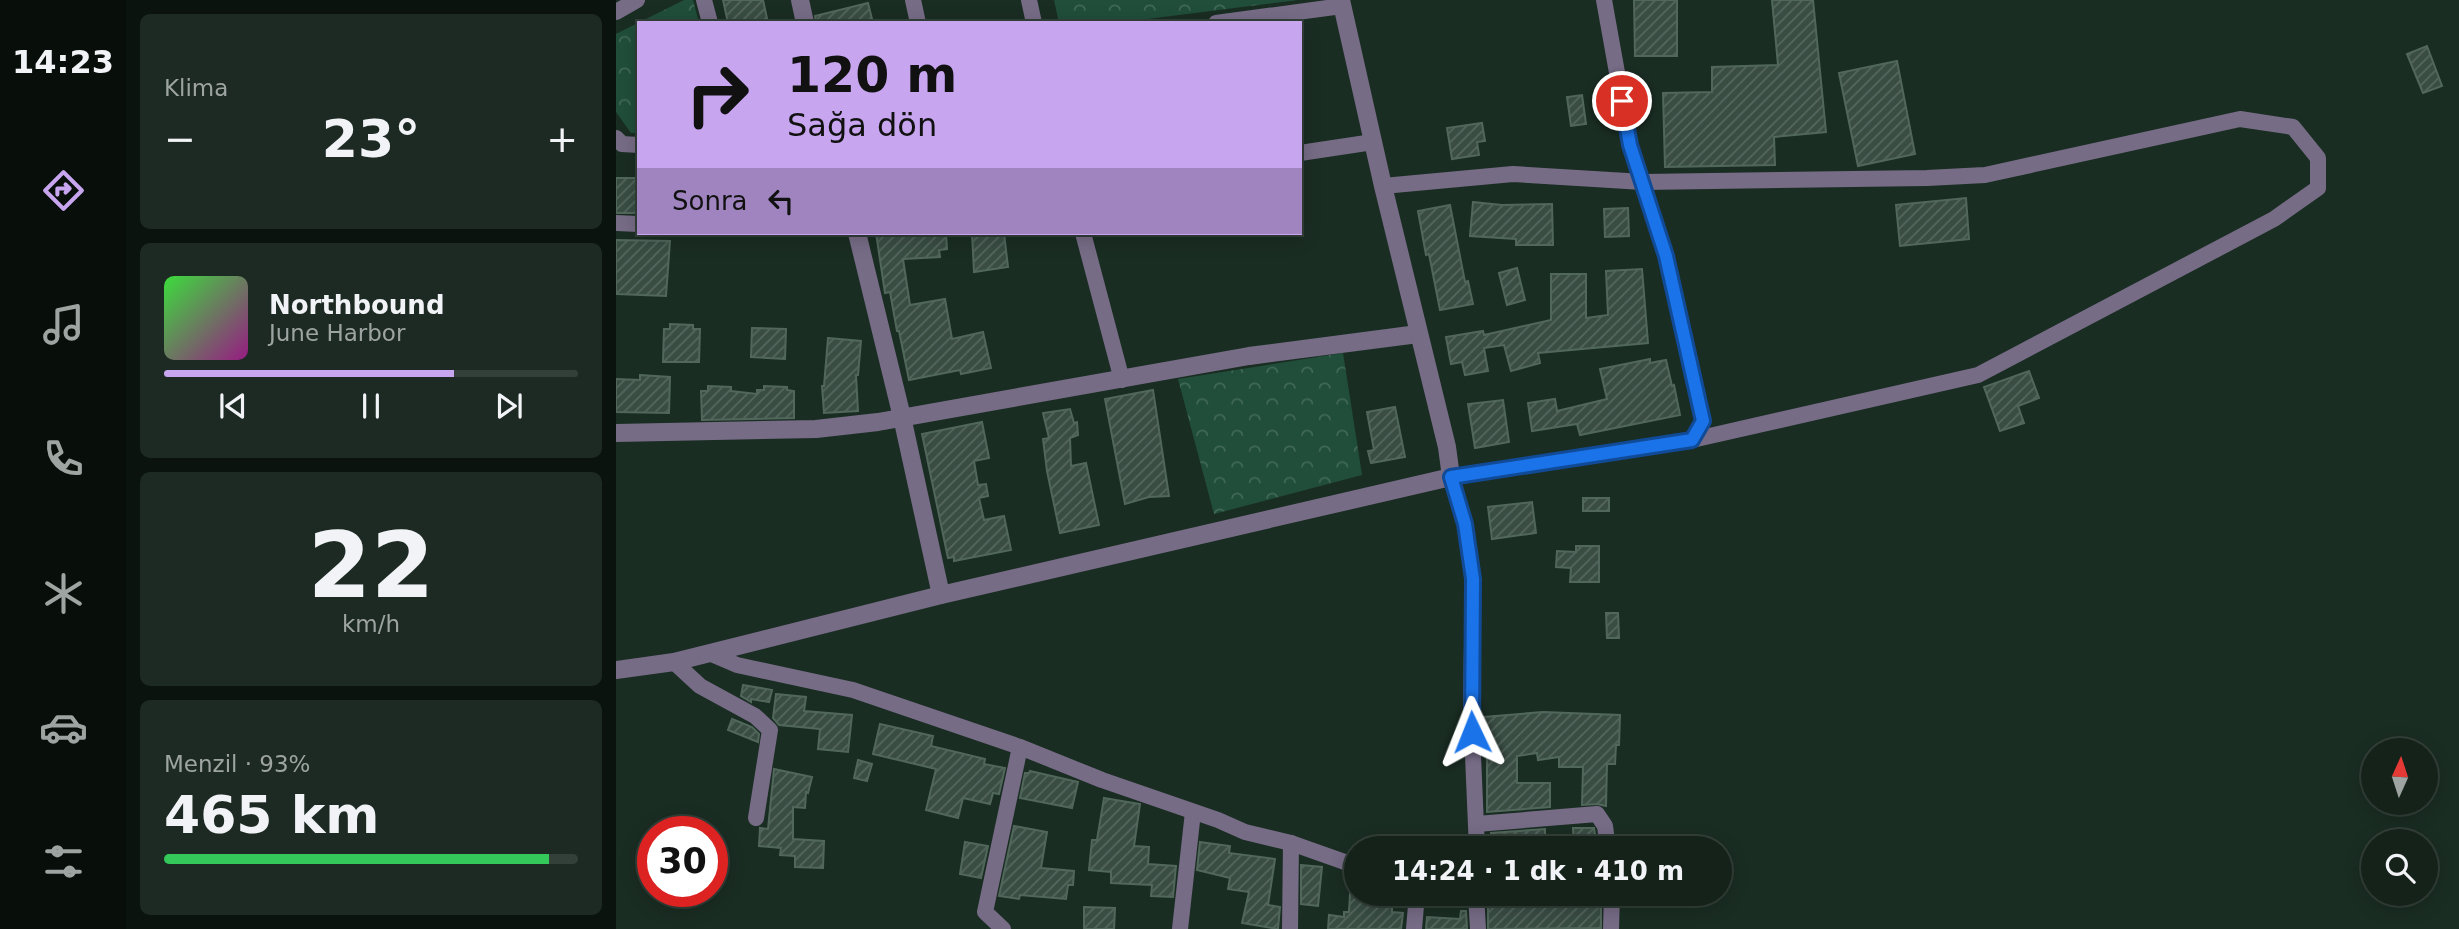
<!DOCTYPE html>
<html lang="tr">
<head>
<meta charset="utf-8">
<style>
	:root { --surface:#14221a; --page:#1d2a23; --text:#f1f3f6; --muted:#9da4a2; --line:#333f39; --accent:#c7a6ef }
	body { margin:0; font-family:"DejaVu Sans",sans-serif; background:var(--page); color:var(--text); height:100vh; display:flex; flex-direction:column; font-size:26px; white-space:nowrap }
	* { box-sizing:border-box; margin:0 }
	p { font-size:23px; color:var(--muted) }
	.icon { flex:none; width:38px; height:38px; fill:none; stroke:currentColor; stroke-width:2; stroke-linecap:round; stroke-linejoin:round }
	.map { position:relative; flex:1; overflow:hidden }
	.details { display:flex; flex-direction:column; gap:14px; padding:14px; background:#0b130e; width:490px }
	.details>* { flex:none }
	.top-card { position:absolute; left:21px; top:21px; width:665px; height:214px; border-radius:0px; box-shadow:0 4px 18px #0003,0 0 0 2px var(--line); background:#c7a6ef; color:#111; overflow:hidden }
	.needle { width:46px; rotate:3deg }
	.tools { position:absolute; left:1745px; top:738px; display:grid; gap:14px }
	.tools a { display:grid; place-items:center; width:77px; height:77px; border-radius:50%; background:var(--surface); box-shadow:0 4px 18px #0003,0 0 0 2px var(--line); font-size:35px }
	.speed { position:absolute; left:21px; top:816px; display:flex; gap:14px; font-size:35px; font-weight:700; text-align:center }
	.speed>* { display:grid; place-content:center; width:91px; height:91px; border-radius:50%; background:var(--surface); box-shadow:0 4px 18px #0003,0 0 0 2px var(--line); line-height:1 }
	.speed .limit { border:10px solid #d22; background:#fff; color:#111 }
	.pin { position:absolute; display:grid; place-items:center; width:60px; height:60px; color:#fff; margin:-30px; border:4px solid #fff; border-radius:50%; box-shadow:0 2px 7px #0007 }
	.me { position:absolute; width:77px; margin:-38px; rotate:358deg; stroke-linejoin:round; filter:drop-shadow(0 0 5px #0008) }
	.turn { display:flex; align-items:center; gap:24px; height:147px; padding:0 35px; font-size:32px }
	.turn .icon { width:91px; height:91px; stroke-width:2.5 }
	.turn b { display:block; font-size:49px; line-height:60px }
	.then { display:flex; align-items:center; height:66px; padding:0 35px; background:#0003; gap:14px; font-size:26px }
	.big { font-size:52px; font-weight:600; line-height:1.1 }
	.details .widget { flex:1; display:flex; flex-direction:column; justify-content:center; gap:10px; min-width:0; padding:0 24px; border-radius:10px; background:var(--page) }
	.details .dial { align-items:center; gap:0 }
	.dial b { font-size:91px; line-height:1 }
	.song { display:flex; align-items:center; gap:21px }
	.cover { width:84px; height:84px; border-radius:10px; background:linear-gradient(135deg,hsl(120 70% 55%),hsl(310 70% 35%)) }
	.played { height:7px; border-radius:4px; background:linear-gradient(90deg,var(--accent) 70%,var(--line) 70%) }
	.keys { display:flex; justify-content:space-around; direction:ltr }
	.heat { display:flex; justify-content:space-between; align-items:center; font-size:38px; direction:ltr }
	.charge { height:10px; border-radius:5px; background:linear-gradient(90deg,#34c759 93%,var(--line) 0) }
	.trip { position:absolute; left:728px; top:836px; width:388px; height:70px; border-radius:35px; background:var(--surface); box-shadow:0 4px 18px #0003,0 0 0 2px var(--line); font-weight:600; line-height:70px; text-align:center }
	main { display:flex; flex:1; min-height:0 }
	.tab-bar { display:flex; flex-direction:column; width:126px; justify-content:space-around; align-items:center; background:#080e0a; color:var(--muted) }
	.tab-bar .icon { width:49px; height:49px }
	.tab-bar .selected { color:var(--accent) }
	.tab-bar b { font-size:32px; color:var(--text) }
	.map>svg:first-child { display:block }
	.park { fill:url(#park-crowns) }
	.building { fill:url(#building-hatch); stroke:#52675c; stroke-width:2 }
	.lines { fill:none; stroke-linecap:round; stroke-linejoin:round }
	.minor { stroke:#776c86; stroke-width:16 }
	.tertiary { stroke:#776c86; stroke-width:18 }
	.route-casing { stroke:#114b97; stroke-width:18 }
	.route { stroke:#1a73e8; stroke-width:12 }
</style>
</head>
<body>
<main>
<nav class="tab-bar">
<b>14:23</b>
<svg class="icon selected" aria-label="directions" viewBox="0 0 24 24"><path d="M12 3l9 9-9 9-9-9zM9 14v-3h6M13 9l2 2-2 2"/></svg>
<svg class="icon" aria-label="music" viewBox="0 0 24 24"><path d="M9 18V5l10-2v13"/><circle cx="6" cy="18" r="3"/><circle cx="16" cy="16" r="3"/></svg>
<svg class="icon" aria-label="phone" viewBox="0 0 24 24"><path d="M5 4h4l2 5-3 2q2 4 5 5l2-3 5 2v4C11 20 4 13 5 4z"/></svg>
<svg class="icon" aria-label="climate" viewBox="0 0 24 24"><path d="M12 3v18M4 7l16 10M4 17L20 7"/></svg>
<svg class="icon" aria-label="car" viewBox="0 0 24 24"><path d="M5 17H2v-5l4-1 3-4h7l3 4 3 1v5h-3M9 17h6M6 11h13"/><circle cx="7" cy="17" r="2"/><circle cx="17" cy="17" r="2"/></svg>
<svg class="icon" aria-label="filters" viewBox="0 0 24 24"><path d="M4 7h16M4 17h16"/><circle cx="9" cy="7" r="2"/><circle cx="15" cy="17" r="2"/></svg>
</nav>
<section class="details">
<div class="widget"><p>Klima</p>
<div class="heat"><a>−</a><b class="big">23°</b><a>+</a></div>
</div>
<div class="widget">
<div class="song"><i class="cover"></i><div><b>Northbound</b><p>June Harbor</p></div></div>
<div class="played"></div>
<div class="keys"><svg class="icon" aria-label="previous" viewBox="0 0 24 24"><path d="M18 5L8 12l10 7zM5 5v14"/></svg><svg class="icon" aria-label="pause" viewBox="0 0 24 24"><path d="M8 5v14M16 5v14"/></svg><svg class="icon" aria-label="next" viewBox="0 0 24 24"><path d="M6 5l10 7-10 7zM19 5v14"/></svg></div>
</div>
<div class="widget dial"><b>22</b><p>km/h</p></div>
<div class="widget"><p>Menzil · 93%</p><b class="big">465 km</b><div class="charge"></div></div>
</section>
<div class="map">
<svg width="1843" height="929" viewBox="0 0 1843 929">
	<defs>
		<pattern id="park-crowns" width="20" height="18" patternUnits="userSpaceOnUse" patternTransform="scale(1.75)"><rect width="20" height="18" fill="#204e3a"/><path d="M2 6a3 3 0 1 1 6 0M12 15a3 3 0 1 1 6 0" fill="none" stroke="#416857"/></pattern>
		<pattern id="building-hatch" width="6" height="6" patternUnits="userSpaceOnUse" patternTransform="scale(1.75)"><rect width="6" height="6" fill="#394d43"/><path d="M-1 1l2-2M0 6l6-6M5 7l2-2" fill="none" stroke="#56675f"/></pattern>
	</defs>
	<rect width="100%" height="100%" fill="#1a2d23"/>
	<g class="park">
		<polygon points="68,0 77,0 83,23 23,23 23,133 15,133 0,112 0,34"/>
		<polygon points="438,0 682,0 500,23 443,23"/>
		<polygon points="727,353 746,475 598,514 562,379"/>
	</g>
	<g class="building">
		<polygon points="107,0 147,0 152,23 112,23"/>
		<polygon points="1018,0 1061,0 1061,56 1019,56"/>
		<polygon points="1156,0 1197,0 1210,132 1158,137 1159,165 1049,167 1047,93 1096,92 1096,67 1162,65"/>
		<polygon points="252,3 257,23 200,23 199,16"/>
		<polygon points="1811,46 1826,86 1807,93 1791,54"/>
		<polygon points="1281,61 1299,154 1242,166 1223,73"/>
		<polygon points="966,95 970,124 955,126 951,97"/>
		<polygon points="866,123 869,141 861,142 863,155 836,159 831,128"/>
		<rect x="0" y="178" width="23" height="35"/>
		<polygon points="1350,198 1353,239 1284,246 1280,205"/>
		<polygon points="857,202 886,205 936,204 937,245 900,245 900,239 854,236"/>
		<polygon points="834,205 849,282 852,281 857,304 824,310 813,254 810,255 802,211"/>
		<polygon points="1012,208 1013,236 989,237 988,209"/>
		<polygon points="260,233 330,233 331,249 323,250 324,257 287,259 294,305 329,299 336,339 367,332 375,368 345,374 344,370 293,380 283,331 281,331 274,292 269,293"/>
		<polygon points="356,233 388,233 392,267 358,272"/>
		<polygon points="0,240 54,241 50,296 0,294"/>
		<polygon points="901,268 909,300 891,305 883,273"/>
		<polygon points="1026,269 1032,343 922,353 924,363 895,371 888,345 868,348 872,371 849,375 846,362 835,364 830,337 867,331 868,335 935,320 935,274 970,274 970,318 992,315 990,271"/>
		<polygon points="54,324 77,325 77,329 84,329 83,362 47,362 48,329 54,329"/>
		<polygon points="136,328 170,329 169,359 135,357"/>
		<polygon points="212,338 245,341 242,375 240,375 242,411 208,413 206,386 208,386"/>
		<polygon points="1034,359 1034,363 1050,360 1056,386 1058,385 1064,415 964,435 961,424 916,431 912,403 939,399 941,411 991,399 984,369"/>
		<polygon points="1413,371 1423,398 1402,406 1408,423 1384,431 1368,387"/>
		<polygon points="24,375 54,377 53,413 0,412 0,379 24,380"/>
		<polygon points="92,386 115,387 115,391 141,394 141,390 148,390 148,386 171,387 171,390 178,391 178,418 86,420 85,391 92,391"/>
		<polygon points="537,390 553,496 533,497 509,504 489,399"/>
		<polygon points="887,400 893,442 859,448 852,404"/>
		<polygon points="779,407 789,457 755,463 752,451 758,450 751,412"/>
		<polygon points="454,409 458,423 461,422 462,435 454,438 455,466 470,463 483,525 444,533 431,471 427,439 433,438 427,413"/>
		<polygon points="366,422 373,458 358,461 362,485 370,484 372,496 363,498 368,520 388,516 395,550 338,561 338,557 332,558 306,434"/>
		<rect x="967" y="498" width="26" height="13"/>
		<polygon points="916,502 920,533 876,539 872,507"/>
		<polygon points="960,546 983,546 983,582 954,582 955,568 940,567 941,551 960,552"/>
		<polygon points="990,613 1002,613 1003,638 991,638"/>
		<polygon points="127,685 156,690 153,702 135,699 135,702 125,696"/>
		<polygon points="160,694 190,697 188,711 236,715 232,752 202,749 204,729 163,725 157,718"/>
		<polygon points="927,712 1004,715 1003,745 1000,745 999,764 991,764 990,806 981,804 966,805 967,767 943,767 943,757 922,760 921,753 901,756 901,783 934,783 934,807 871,812 871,762 868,717"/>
		<polygon points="116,719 136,727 143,734 142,742 112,730"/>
		<polygon points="264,724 317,736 315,746 369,759 368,764 389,768 383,794 377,793 374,804 347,798 342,818 310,810 320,769 257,754"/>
		<polygon points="242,760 256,764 251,781 238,778"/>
		<polygon points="158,769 196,777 192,793 190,792 189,808 177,807 177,839 208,841 207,868 179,867 179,856 164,855 165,848 143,846 144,828 152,829"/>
		<polygon points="414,771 462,782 456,808 404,798 409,773 413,773"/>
		<polygon points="488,798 524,804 518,846 533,847 532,864 560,866 557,897 535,896 536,885 495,883 495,872 473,870 476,840 481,840"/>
		<polygon points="398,826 431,832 425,868 458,871 457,885 452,885 450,899 404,895 403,899 383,896"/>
		<polygon points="957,828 978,828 981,849 958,849"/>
		<polygon points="929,829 929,849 874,849 875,833"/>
		<polygon points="349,842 372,846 365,878 344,874"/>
		<polygon points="584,842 614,846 613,853 659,859 652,905 664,907 662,929 626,923 633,892 612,889 614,878 581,870"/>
		<polygon points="685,865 706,867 702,906 685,904"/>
		<polygon points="734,894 751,894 751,904 776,906 776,912 787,913 785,929 712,929 713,915 728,917 728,912 733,912"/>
		<polygon points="872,894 985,896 985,928 872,929"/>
		<polygon points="468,907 499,908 498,929 468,929"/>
		<polygon points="845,911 850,911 851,929 810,929 811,917 844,919"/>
	</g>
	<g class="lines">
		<g class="minor">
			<polyline points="88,0 94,23"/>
			<polyline points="297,0 302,23"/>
			<polyline points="413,0 418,23"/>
			<polyline points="0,12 21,0"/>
			<polyline points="600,23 726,6"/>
			<polyline points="0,138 6,144 23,145"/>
			<polyline points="684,153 757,142"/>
			<polyline points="767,186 897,174 1027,182 1311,178 1369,175 1624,119 1677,127 1702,158 1702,188 1658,219 1362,375 1076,440"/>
			<polyline points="0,223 23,224"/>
			<polyline points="467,233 506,380"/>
			<polyline points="93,653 121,665 237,690 404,747 486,780 602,820 629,832 675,843 740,866"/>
			<polyline points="58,662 84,686 139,716 154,730 140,818"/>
			<polyline points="861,824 981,814 989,826 992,849"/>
			<polyline points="861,849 855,709 857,579 849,524 835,477 1076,440 1087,421 1050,256 1014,145 988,0"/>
			<polyline points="860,894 862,929"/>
			<polyline points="387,929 369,912 404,747"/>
			<polyline points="564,929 577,812"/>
			<polyline points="674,929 675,843"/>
			<polyline points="798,929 801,894"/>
			<polyline points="995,929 996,894"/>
		</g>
		<g class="tertiary">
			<polyline points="184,0 189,23"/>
			<polyline points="241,233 286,417 325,595"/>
			<polyline points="0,433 200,429 262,422 633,356 802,334"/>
			<polyline points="0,670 58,662 325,595 835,477 831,447 767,186 725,0"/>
		</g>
	</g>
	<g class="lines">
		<defs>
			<polyline id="route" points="856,732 857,579 849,524 835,477 1076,440 1087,421 1050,256 1014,145 1006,101"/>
		</defs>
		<use href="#route" class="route-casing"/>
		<use href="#route" class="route"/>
	</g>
</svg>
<div class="tools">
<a><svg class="needle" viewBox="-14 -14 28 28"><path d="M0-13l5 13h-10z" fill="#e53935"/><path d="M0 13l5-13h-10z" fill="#9da4a2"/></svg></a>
<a><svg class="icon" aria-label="search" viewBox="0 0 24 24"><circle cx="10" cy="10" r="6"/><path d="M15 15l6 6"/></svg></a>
</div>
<div class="speed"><div class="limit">30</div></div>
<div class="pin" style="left:1006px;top:101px;background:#d93025"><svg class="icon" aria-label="arrive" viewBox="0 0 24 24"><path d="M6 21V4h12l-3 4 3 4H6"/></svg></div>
<svg class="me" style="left:856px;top:732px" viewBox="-20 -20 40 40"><path d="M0-17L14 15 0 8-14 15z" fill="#1a73e8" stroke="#fff" stroke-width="4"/></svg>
<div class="trip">14:24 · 1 dk · 410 m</div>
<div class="top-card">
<div class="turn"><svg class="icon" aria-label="right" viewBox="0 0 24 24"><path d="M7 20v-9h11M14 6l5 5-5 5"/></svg><div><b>120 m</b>Sağa dön</div></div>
<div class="then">Sonra<svg class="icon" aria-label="left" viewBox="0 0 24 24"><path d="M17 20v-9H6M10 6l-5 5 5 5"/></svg></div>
</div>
</div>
</main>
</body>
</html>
